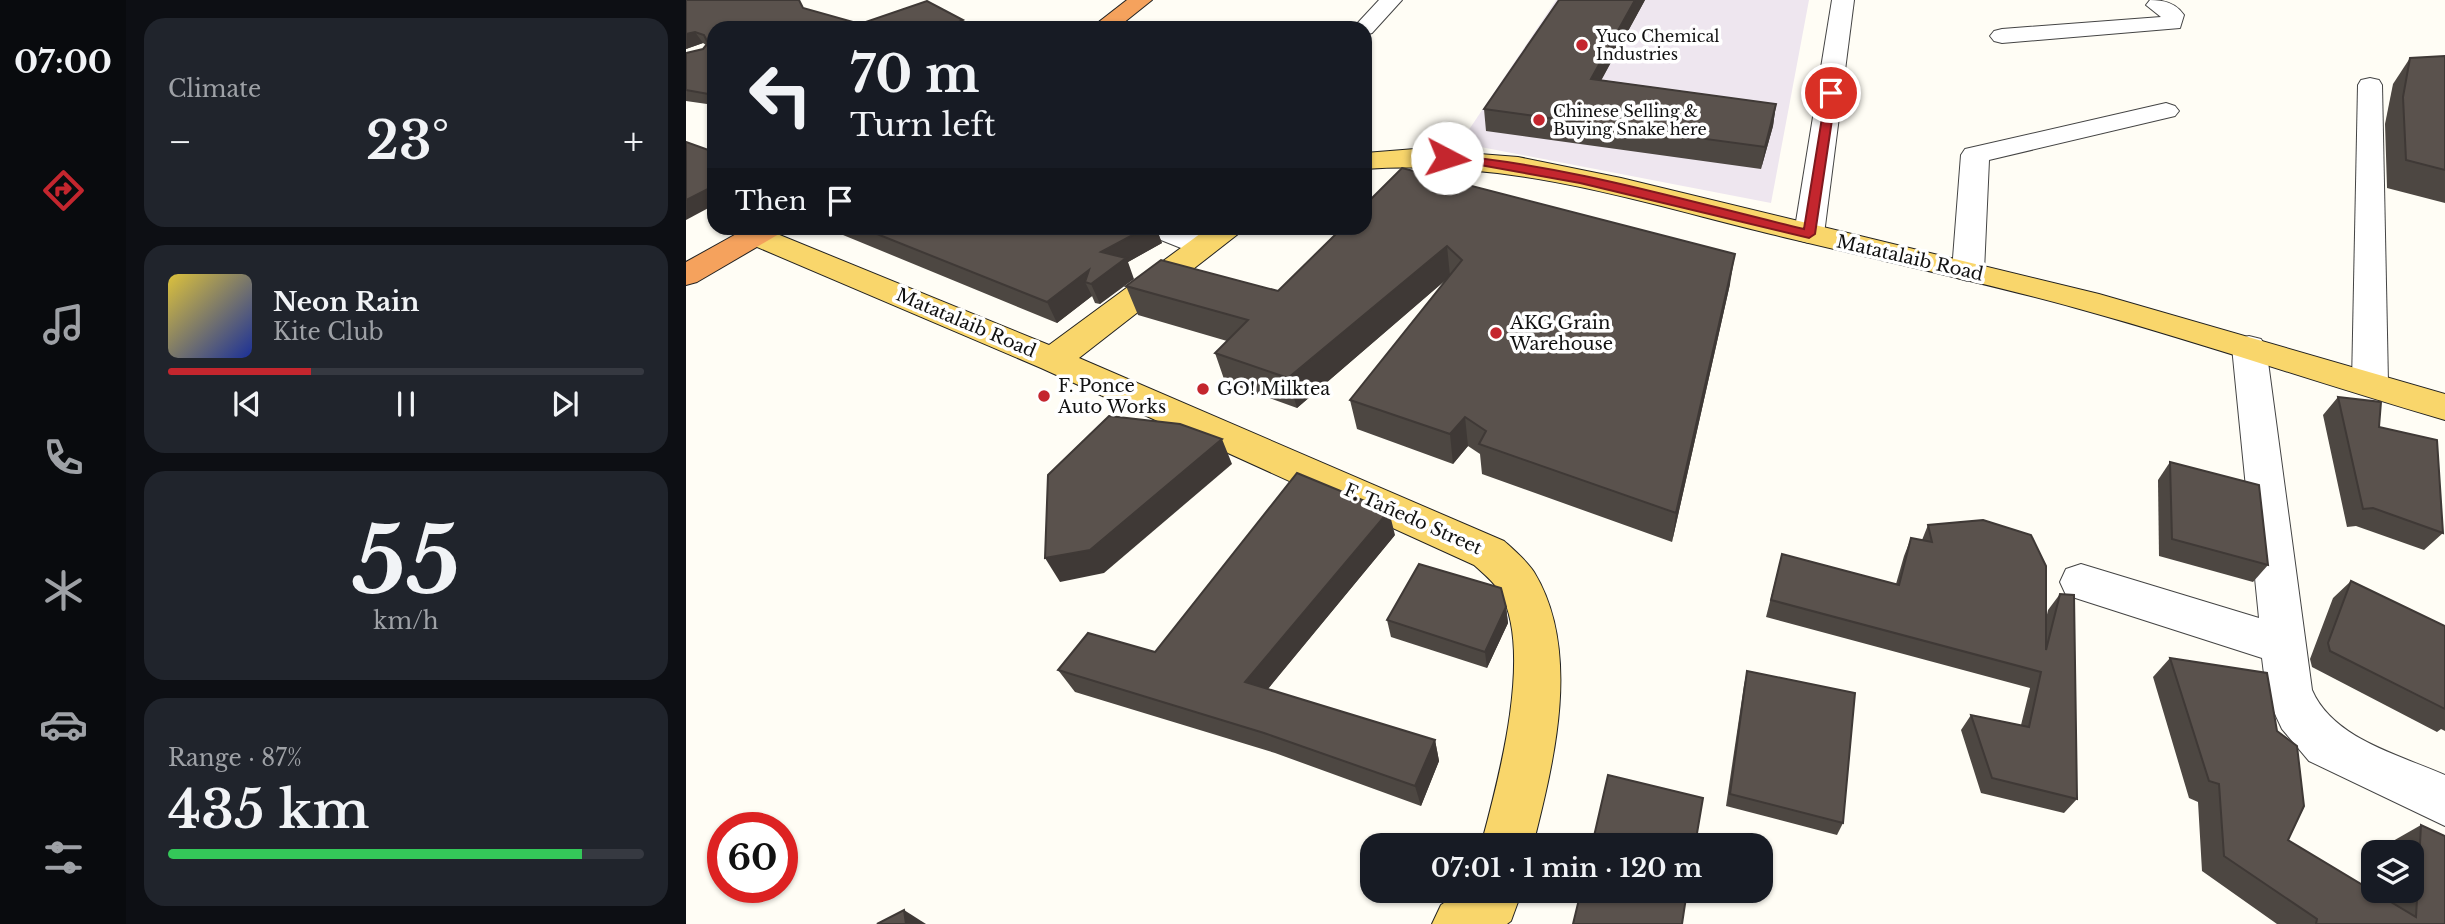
<!DOCTYPE html>
<html lang="en">
<head>
<meta charset="utf-8">
<style>
	:root { --surface:#171b24; --page:#20242c; --text:#f1f3f6; --muted:#9ea1a6; --line:#363941; --accent:#c4262e }
	body { margin:0; font-family:"Libre Baskerville",serif; background:var(--page); color:var(--text); height:100vh; display:flex; flex-direction:column; font-size:26px; white-space:nowrap }
	* { box-sizing:border-box; margin:0 }
	p { font-size:23px; color:var(--muted) }
	.icon { flex:none; width:38px; height:38px; fill:none; stroke:currentColor; stroke-width:2; stroke-linecap:round; stroke-linejoin:round }
	.map { position:relative; flex:1; overflow:hidden }
	.details { display:flex; flex-direction:column; gap:18px; padding:18px; background:#0d0f14; width:560px }
	.details>* { flex:none }
	.top-card { position:absolute; left:21px; top:21px; width:665px; height:214px; border-radius:21px; box-shadow:0 2px 5px #0004; background:#171b24; color:var(--text); overflow:hidden }
	.controls { position:absolute; left:1675px; top:840px; display:grid; gap:14px }
	.controls a { display:grid; place-items:center; width:63px; height:63px; border-radius:14px; background:var(--surface); box-shadow:0 2px 5px #0004; font-size:35px }
	.speed { position:absolute; left:21px; top:812px; display:flex; gap:14px; font-size:35px; font-weight:700; text-align:center }
	.speed>* { display:grid; place-content:center; width:91px; height:91px; border-radius:50%; background:var(--surface); box-shadow:0 2px 5px #0004; line-height:1 }
	.speed .limit { border:10px solid #d22; background:#fff; color:#111 }
	.pin { position:absolute; display:grid; place-items:center; width:60px; height:60px; color:#fff; margin:-30px; border:4px solid #fff; border-radius:50%; box-shadow:0 2px 7px #0007 }
	.me { position:absolute; width:77px; margin:-38px; rotate:95deg; stroke-linejoin:round; filter:drop-shadow(0 0 5px #0008) }
	.turn { display:flex; align-items:center; gap:24px; height:147px; padding:0 28px; font-size:32px }
	.turn .icon { width:91px; height:91px; stroke-width:2.5 }
	.turn b { display:block; font-size:49px; line-height:60px }
	.then { display:flex; align-items:center; height:66px; padding:0 28px; background:#0003; gap:14px; font-size:26px }
	.big { font-size:52px; font-weight:600; line-height:1.1 }
	.details .card { flex:1; display:flex; flex-direction:column; justify-content:center; gap:10px; min-width:0; padding:0 24px; border-radius:21px; background:var(--page) }
	.details .dial { align-items:center; gap:0 }
	.dial b { font-size:91px; line-height:1 }
	.song { display:flex; align-items:center; gap:21px }
	.cover { width:84px; height:84px; border-radius:10px; background:linear-gradient(135deg,hsl(50 70% 55%),hsl(230 70% 35%)) }
	.played { height:7px; border-radius:4px; background:linear-gradient(90deg,var(--accent) 30%,var(--line) 30%) }
	.keys { display:flex; justify-content:space-around; direction:ltr }
	.heat { display:flex; justify-content:space-between; align-items:center; font-size:38px; direction:ltr }
	.charge { height:10px; border-radius:5px; background:linear-gradient(90deg,#34c759 87%,var(--line) 0) }
	.trip { position:absolute; left:674px; top:833px; width:413px; height:70px; border-radius:21px; background:var(--surface); box-shadow:0 2px 5px #0004; font-weight:600; line-height:70px; text-align:center }
	main { display:flex; flex:1; min-height:0 }
	.tab-bar { display:flex; flex-direction:column; width:126px; justify-content:space-around; align-items:center; background:#090b0e; color:var(--muted) }
	.tab-bar .icon { width:49px; height:49px }
	.tab-bar .active { color:var(--accent) }
	.tab-bar b { font-size:32px; color:var(--text) }
	.map>svg:first-child { display:block }
	.industrial { fill:#eee6ef }
	.lines { fill:none; stroke-linecap:round; stroke-linejoin:round }
	.minor-casing { stroke:#444; stroke-width:2 }
	.major-casing { stroke:#222; stroke-width:2 }
	.highway-casing { stroke:#222; stroke-width:2 }
	.minor { fill:#fff; fill-rule:evenodd }
	.major { fill:#f9d66b; fill-rule:evenodd }
	.highway { fill:#f5a25d; fill-rule:evenodd }
	.wall { fill:#4d4742 }
	.shaded-wall { fill:#3f3936 }
	.building { fill:#5a524d; stroke:#3f3936; stroke-width:2 }
	.route { fill:#c4262e; stroke:#7f191e; stroke-width:2 }
	.poi-dot { fill:#c4262e; stroke:#fff; stroke-width:2.5 }
	.labels { text-anchor:middle; dominant-baseline:central; stroke-width:7; stroke-linejoin:round; paint-order:stroke }
	.far-poi-label { font-size:16px; fill:#111; stroke:#fff; text-anchor:start }
	.street-label { font-size:18px; fill:#111; stroke:#fff }
	.poi-label { font-size:18px; fill:#111; stroke:#fff; text-anchor:start }
</style>
</head>
<body>
<main>
<nav class="tab-bar">
<b>07:00</b>
<svg class="icon active" aria-label="directions" viewBox="0 0 24 24"><path d="M12 3l9 9-9 9-9-9zM9 14v-3h6M13 9l2 2-2 2"/></svg>
<svg class="icon" aria-label="music" viewBox="0 0 24 24"><path d="M9 18V5l10-2v13"/><circle cx="6" cy="18" r="3"/><circle cx="16" cy="16" r="3"/></svg>
<svg class="icon" aria-label="phone" viewBox="0 0 24 24"><path d="M5 4h4l2 5-3 2q2 4 5 5l2-3 5 2v4C11 20 4 13 5 4z"/></svg>
<svg class="icon" aria-label="climate" viewBox="0 0 24 24"><path d="M12 3v18M4 7l16 10M4 17L20 7"/></svg>
<svg class="icon" aria-label="car" viewBox="0 0 24 24"><path d="M5 17H2v-5l4-1 3-4h7l3 4 3 1v5h-3M9 17h6M6 11h13"/><circle cx="7" cy="17" r="2"/><circle cx="17" cy="17" r="2"/></svg>
<svg class="icon" aria-label="filters" viewBox="0 0 24 24"><path d="M4 7h16M4 17h16"/><circle cx="9" cy="7" r="2"/><circle cx="15" cy="17" r="2"/></svg>
</nav>
<section class="details">
<div class="card"><p>Climate</p>
<div class="heat"><a>−</a><b class="big">23°</b><a>+</a></div>
</div>
<div class="card">
<div class="song"><i class="cover"></i><div><b>Neon Rain</b><p>Kite Club</p></div></div>
<div class="played"></div>
<div class="keys"><svg class="icon" aria-label="previous" viewBox="0 0 24 24"><path d="M18 5L8 12l10 7zM5 5v14"/></svg><svg class="icon" aria-label="pause" viewBox="0 0 24 24"><path d="M8 5v14M16 5v14"/></svg><svg class="icon" aria-label="next" viewBox="0 0 24 24"><path d="M6 5l10 7-10 7zM19 5v14"/></svg></div>
</div>
<div class="card dial"><b>55</b><p>km/h</p></div>
<div class="card"><p>Range · 87%</p><b class="big">435 km</b><div class="charge"></div></div>
</section>
<div class="map">
<svg width="1759" height="924" viewBox="0 0 1759 924">
	<rect width="100%" height="100%" fill="#fffdf5"/>
	<polygon class="industrial" points="870,0 1123,0 1085,203 774,143"/>
	<g class="lines">
		<defs>
			<g id="minor">
				<polygon points="693,0 716,0 686,33 679,35 679,28 667,28"/>
				<polygon points="1146,0 1168,0 1138,234 1134,240 1123,243 1112,240 1108,234"/>
				<path d="M1464 0C1478 0 1490 3 1498 15L1494 28 1316 43 1308 41 1304 36 1308 31 1316 29 1475 17 1460 5Z"/>
				<polygon points="1684,78 1693,80 1696,85 1702,383 1697,392 1684,395 1671,392 1666,383 1672,85 1675,80"/>
				<polygon points="1480,103 1489,106 1493,111 1489,116 1303,160 1298,271 1293,278 1282,281 1271,278 1266,271 1275,155 1279,149"/>
				<path d="M456 228C478 226 517 224 531 245L527 252 516 254 505 252 460 234Z"/>
				<path d="M1563 336 1575 339 1580 347 1626 690C1647 739 1714 755 1759 775V826L1623 761 1596 729 1589 714 1580 690 1576 658 1380 595 1374 582 1380 569 1395 564 1573 618 1546 347 1551 339Z"/>
			</g>
			<g id="major">
				<path d="M729 149 832 157 935 178 1413 294 1759 394V420C1635 384 1514 342 1390 308 1289 280 1187 259 1085 234 946 200 824 159 679 169V153Z"/>
				<path d="M62 228 79 229 363 345 522 228H556L552 234 393 358 818 541C828 550 840 560 848 572 896 651 868 761 847 845H795C812 782 848 651 814 592 808 582 797 573 788 565L355 368 57 241 53 235Z"/>
				<polygon points="775,891 836,891 825,921 821,924 746,924 755,905"/>
			</g>
			<g id="highway">
				<polygon points="441,0 466,0 431,28 405,28"/>
				<polygon points="61,228 97,228 93,234 11,282 0,285 0,262"/>
			</g>
		</defs>
		<use href="#minor" class="minor-casing"/>
		<use href="#major" class="major-casing"/>
		<use href="#highway" class="highway-casing"/>
		<use href="#minor" class="minor"/>
		<use href="#major" class="major"/>
		<use href="#highway" class="highway"/>
	</g>
	<g class="wall">
		<polygon points="0,0 117,8 174,24 280,28 28,28 28,105 0,101 0,53 17,49 20,45 17,43 0,49"/>
		<polygon points="873,0 959,0 915,80 1090,104 1087,126 1075,169 800,131 798,109"/>
		<polygon points="1759,56 1759,203 1701,188 1699,124 1707,84 1724,58"/>
		<polygon points="140,228 470,228 476,243 442,262 414,304 409,303 406,296 371,323"/>
		<polygon points="656,228 1044,284 986,542 796,474 794,454 782,446 767,464 671,429 664,400 761,279 611,408 539,382 529,353 541,341 452,315 440,286 592,291"/>
		<polygon points="1652,397 1693,427 1757,533 1738,550 1670,526 1661,527 1637,415"/>
		<polygon points="1484,462 1582,565 1567,582 1473,556 1472,480"/>
		<polygon points="1242,525 1360,619 1362,610 1374,594 1391,799 1378,813 1295,793 1275,730 1285,715 1335,725 1344,688 1080,617 1096,554 1210,584 1218,556 1225,538 1236,540"/>
		<polygon points="709,535 582,689 749,740 753,761 735,806 589,753 389,692 372,670 469,652"/>
		<polygon points="1665,581 1759,626 1759,731 1755,729 1751,732 1626,667 1624,659 1647,598"/>
		<polygon points="820,607 822,623 801,668 705,637 701,620"/>
		<polygon points="1484,658 1602,840 1703,901 1704,891 1726,891 1726,852 1706,852 1707,841 1735,825 1759,924 1591,924 1516,871 1512,802 1503,798 1467,677"/>
		<polygon points="1061,671 1157,823 1151,835 1040,806 1058,685"/>
	</g>
	<g class="shaded-wall">
		<polygon points="949,0 959,0 904,101 905,79"/>
		<polygon points="277,20 280,28 261,28"/>
		<polygon points="9,32 17,43 0,49 0,34"/>
		<polygon points="1090,104 1087,126 1075,169 1079,147"/>
		<polygon points="28,186 28,205 0,220 0,200"/>
		<polygon points="460,228 470,228 476,243 442,262 448,279 414,304 405,284 399,282 406,296 371,323 361,302 415,252"/>
		<polygon points="761,246 764,276 611,408 602,378"/>
		<polygon points="1049,254 1044,284 986,542 990,513"/>
		<polygon points="779,417 782,446 767,464 764,434"/>
		<polygon points="536,439 546,464 418,573 374,582 359,558"/>
		<polygon points="703,511 709,535 570,703 559,682"/>
		<polygon points="820,607 822,623 801,668 799,652"/>
		<polygon points="749,740 753,761 735,806 729,786"/>
		<polygon points="218,910 240,924 220,924"/>
	</g>
	<g class="building">
		<polygon points="0,0 113,0 117,8 174,24 241,1 277,20 261,28 28,28 28,95 0,90 0,53 17,49 22,43 18,35 9,32 0,34"/>
		<polygon points="873,0 949,0 905,79 1090,104 1079,147 798,109"/>
		<polygon points="1759,56 1759,170 1720,160 1717,97 1724,58"/>
		<polygon points="0,142 28,152 28,186 0,200"/>
		<polygon points="716,168 1049,254 990,513 793,444 800,431 779,417 764,434 664,400 776,260 761,246 602,378 529,353 562,320 440,286 475,260 592,291 656,228 679,228 679,205"/>
		<polygon points="176,228 460,228 415,252 440,258 405,284 399,282 403,270 361,302"/>
		<polygon points="1652,397 1695,402 1693,427 1751,440 1757,533 1687,508 1677,509"/>
		<polygon points="423,416 494,424 536,439 404,550 359,558 362,475"/>
		<polygon points="1484,462 1573,485 1582,565 1486,539"/>
		<polygon points="611,473 703,511 559,682 749,740 729,786 578,733 372,670 402,633 469,652"/>
		<polygon points="1297,520 1345,535 1360,566 1360,650 1374,594 1388,595 1391,799 1306,778 1285,715 1343,727 1355,672 1085,600 1096,554 1213,585 1225,538 1246,542 1242,525"/>
		<polygon points="733,564 815,588 820,607 799,652 701,620"/>
		<polygon points="1665,581 1759,626 1759,709 1644,651 1642,643"/>
		<polygon points="1484,658 1581,673 1591,731 1611,746 1618,806 1602,840 1730,917 1735,825 1759,836 1759,924 1630,924 1631,919 1538,856 1533,784 1523,781"/>
		<polygon points="1061,671 1169,693 1157,823 1044,794"/>
		<polygon points="922,775 1017,798 1009,845 906,845"/>
		<polygon points="895,891 1001,891 996,924 887,924"/>
		<polygon points="218,910 220,924 191,924"/>
	</g>
	<path class="route" d="M1145 90 1150 93 1129 234 1123 238 894 183 755 158 761 155C882 165 1000 201 1118 229L1140 93Z"/>
	<g class="poi-dot">
		<circle cx="896" cy="45" r="7"/>
		<circle cx="853" cy="120" r="7"/>
		<circle cx="810" cy="333" r="7"/>
		<circle cx="517" cy="389" r="7"/>
		<circle cx="358" cy="396" r="7"/>
	</g>
	<g class="labels">
		<g class="far-poi-label">
			<text x="910" y="36">Yuco Chemical<tspan x="910" dy="18">Industries</tspan></text>
			<text x="867" y="111">Chinese Selling &amp;<tspan x="867" dy="18">Buying Snake here</tspan></text>
		</g>
		<g class="street-label">
			<text transform="translate(1224 258) rotate(13)">Matatalaib Road</text>
			<text transform="translate(280 323) rotate(23)">Matatalaib Road</text>
			<text transform="translate(727 519) rotate(24)">F. Tañedo Street</text>
		</g>
		<g class="poi-label">
			<text x="824" y="323">AKG Grain<tspan x="824" dy="21">Warehouse</tspan></text>
			<text x="372" y="386">F. Ponce<tspan x="372" dy="21">Auto Works</tspan></text>
			<text x="531" y="389">GO! Milktea</text>
		</g>
	</g>
</svg>
<div class="controls">
<a><svg class="icon" aria-label="layers" viewBox="0 0 24 24"><path d="M12 4l9 5-9 5-9-5zM3 14l9 5 9-5"/></svg></a>
</div>
<div class="speed"><div class="limit">60</div></div>
<div class="pin" style="left:1145px;top:93px;background:#d93025"><svg class="icon" aria-label="arrive" viewBox="0 0 24 24"><path d="M6 21V4h12l-3 4 3 4H6"/></svg></div>
<svg class="me" style="left:761px;top:158px" viewBox="-20 -20 40 40"><circle r="19" fill="#fff"/><path d="M0-13L10 11 0 6-10 11z" fill="#c4262e"/></svg>
<div class="trip">07:01 · 1 min · 120 m</div>
<div class="top-card">
<div class="turn"><svg class="icon" aria-label="left" viewBox="0 0 24 24"><path d="M17 20v-9H6M10 6l-5 5 5 5"/></svg><div><b>70 m</b>Turn left</div></div>
<div class="then">Then<svg class="icon" aria-label="arrive" viewBox="0 0 24 24"><path d="M6 21V4h12l-3 4 3 4H6"/></svg></div>
</div>
</div>
</main>
</body>
</html>
